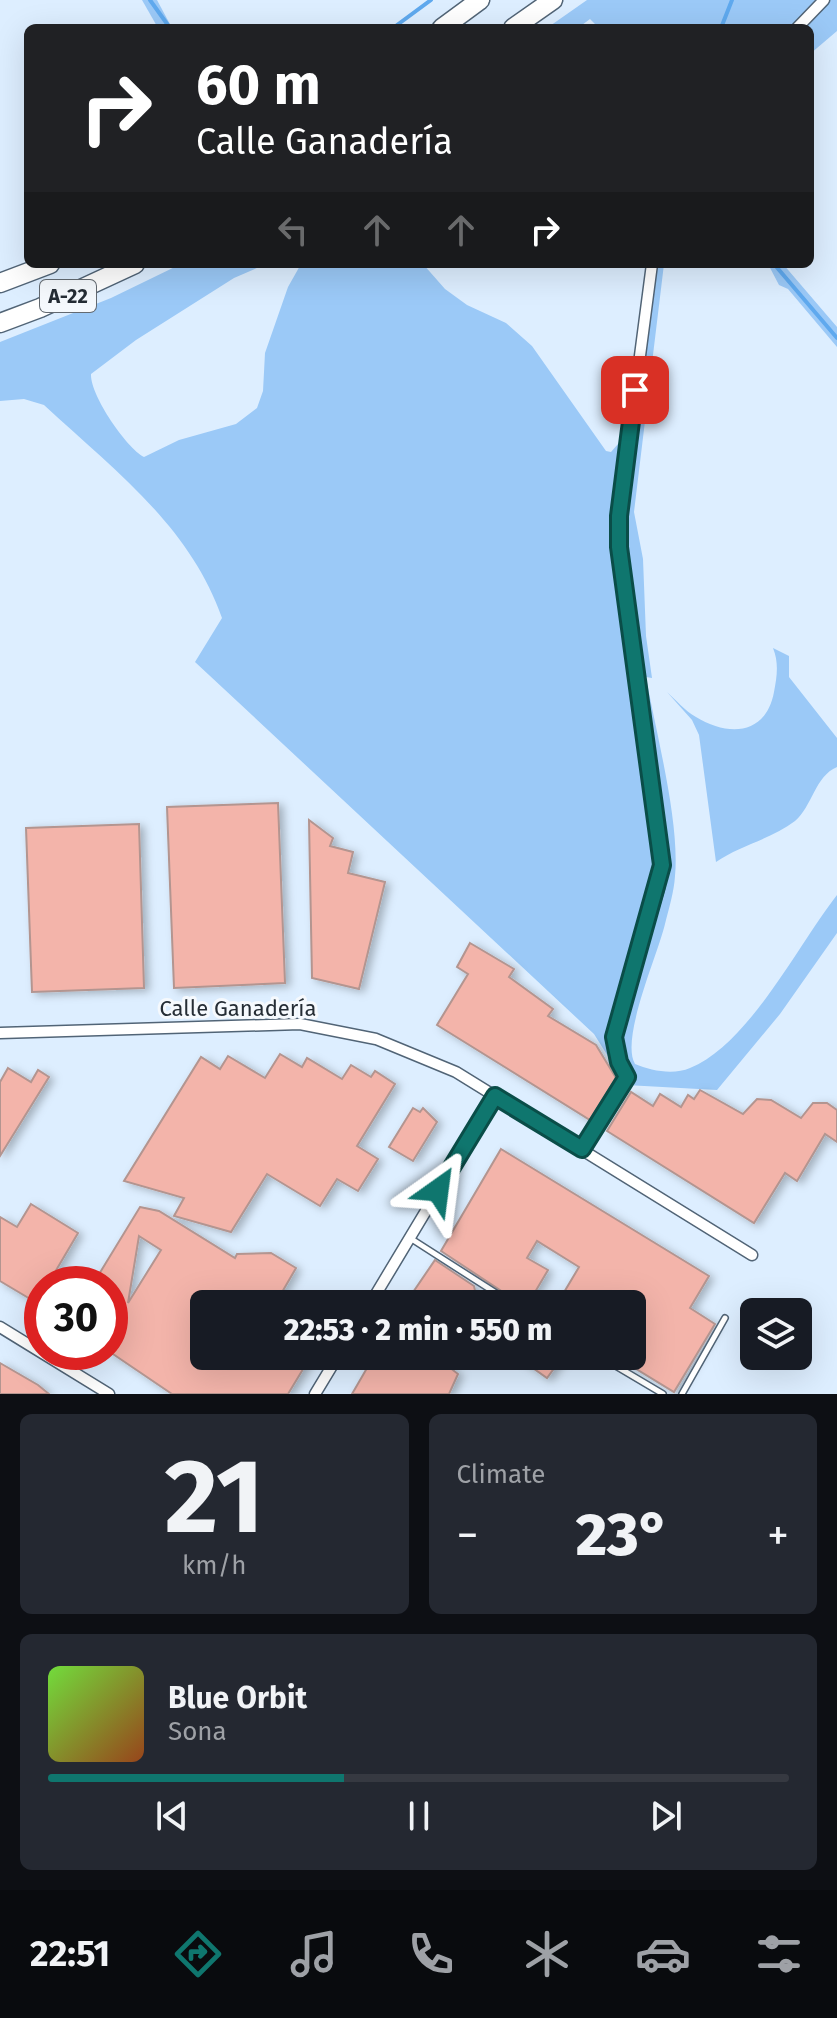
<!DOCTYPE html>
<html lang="en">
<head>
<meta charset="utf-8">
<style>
	:root { --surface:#171b24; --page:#242831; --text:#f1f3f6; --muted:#9ea1a6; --line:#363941; --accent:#0f766e }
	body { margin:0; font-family:"Fira Sans",sans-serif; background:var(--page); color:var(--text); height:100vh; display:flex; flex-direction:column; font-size:30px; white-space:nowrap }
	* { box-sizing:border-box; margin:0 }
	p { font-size:26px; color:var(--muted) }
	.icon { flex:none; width:44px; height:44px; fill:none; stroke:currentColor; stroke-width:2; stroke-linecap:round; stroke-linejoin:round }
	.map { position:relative; height:1394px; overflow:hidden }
	.side { display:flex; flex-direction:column; gap:20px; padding:20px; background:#0d0f14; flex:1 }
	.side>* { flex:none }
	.guide { position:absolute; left:24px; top:24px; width:790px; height:244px; border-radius:12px; box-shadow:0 8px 32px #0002; background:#202124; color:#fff; overflow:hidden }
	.fabs { position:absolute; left:740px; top:1298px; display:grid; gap:16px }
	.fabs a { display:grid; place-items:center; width:72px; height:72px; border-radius:12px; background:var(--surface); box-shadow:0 8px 32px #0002; font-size:40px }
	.speed { position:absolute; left:24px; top:1266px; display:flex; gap:16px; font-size:40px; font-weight:700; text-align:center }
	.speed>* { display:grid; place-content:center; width:104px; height:104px; border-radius:50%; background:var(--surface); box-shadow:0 8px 32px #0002; line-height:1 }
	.speed .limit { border:12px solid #d22; background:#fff; color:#111 }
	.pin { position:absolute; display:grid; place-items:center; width:68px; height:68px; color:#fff; margin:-34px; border-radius:16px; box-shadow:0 4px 12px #0006 }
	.me { position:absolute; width:88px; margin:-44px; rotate:31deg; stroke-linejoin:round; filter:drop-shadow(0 0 6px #0008) }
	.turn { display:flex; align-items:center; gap:28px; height:168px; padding:0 40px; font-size:36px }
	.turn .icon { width:104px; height:104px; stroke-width:2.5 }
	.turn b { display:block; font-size:56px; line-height:68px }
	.lanes { display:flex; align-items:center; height:76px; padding:0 40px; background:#0003; justify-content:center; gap:40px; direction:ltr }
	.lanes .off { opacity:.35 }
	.big { font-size:60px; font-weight:800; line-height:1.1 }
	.side .widget { flex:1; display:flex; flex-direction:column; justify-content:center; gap:12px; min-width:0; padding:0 28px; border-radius:12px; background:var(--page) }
	.side .dial { align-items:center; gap:0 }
	.dial b { font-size:104px; line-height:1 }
	.song { display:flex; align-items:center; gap:24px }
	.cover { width:96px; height:96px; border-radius:12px; background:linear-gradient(135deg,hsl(100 70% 55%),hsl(20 70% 35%)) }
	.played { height:8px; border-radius:4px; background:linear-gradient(90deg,var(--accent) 40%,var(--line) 40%) }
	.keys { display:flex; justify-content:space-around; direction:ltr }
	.heat { display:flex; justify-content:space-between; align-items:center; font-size:44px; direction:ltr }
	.side .tiles { flex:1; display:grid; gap:20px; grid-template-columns:1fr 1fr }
	.widget:last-child { grid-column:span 2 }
	.trip { position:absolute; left:190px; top:1290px; width:456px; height:80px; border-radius:12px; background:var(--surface); box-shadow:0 8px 32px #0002; font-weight:800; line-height:80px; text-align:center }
	.menu { display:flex; height:128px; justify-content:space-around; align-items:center; background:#090b0e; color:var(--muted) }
	.menu .icon { width:56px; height:56px }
	.menu .active { color:var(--accent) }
	.menu b { font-size:36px; color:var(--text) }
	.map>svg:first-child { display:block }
	.green { fill:#9bc9f7 }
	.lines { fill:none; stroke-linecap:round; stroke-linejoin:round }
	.stream { stroke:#5fa9ee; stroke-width:4 }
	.building { fill:#f3b4aa; stroke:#b39590; stroke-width:2; fill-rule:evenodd; filter:url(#shadow) }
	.service-casing { stroke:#516476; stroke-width:8 }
	.minor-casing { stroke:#516476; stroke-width:13 }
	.motorway-casing { stroke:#516476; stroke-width:21 }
	.service { stroke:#fff; stroke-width:5 }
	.minor { stroke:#fff; stroke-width:10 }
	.motorway { stroke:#fff; stroke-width:18 }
	.route-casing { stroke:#0a4d48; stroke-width:20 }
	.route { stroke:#0f766e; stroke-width:14 }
	.labels { text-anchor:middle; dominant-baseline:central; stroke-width:6; stroke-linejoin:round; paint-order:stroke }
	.shield { fill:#f5f9fd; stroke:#636a71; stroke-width:2 }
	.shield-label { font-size:20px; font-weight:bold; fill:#252d35 }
	.street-label { font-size:22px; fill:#252d35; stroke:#f5f9fd }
</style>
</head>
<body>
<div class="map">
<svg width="837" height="1394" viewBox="0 0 837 1394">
	<defs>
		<filter id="shadow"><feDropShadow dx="4.5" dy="2.5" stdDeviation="4" flood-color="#0004"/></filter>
	</defs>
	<rect width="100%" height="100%" fill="#def"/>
	<g class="green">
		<polygon points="142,0 157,0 172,28 158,28"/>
		<polygon points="587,0 837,0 837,31 810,54 810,28 599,28 590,19 578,28 547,28"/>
		<path d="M181 264H266L234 278 136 340 91 374C90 395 126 447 144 457L179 440 236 424 257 408 263 391 265 353 288 287 301 264H423L445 289 467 305 506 323 532 346 606 451 611 452 625 436 647 264H664L634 512 643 559 646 636 652 678 646 677C656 733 680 822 675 876 674 892 669 908 665 924 658 954 620 1039 635 1064 651 1071 674 1075 690 1068 749 1044 798 945 837 895V933L780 1014 717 1090 626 1085 594 1034 195 662 222 618C190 526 113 469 44 405L24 399 0 401V342L111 298Z"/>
		<polygon points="768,264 783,264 837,327 837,347 788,289 779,285"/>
		<path d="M773 648 789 656V677L837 738V767C815 776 812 807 795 821 772 839 740 845 716 862L699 735 692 720 667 692C676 700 685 711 696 717 729 737 766 735 774 692 777 676 779 663 773 648Z"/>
	</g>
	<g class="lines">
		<g class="stream">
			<polyline points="150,0 170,28"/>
			<polyline points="393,28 431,0"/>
			<polyline points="721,28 732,0"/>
			<polyline points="774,264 837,338"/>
		</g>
	</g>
	<g class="building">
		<polygon points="278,803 285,983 174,988 167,807"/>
		<polygon points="309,820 333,838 330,846 353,852 348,873 385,882 359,989 312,978"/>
		<polygon points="139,824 144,988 32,992 26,828"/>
		<polygon points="470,943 514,969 509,977 553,1009 548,1016 596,1045 616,1078 590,1120 437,1025 468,974 457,967"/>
		<polygon points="280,1054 302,1067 307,1058 342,1079 351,1065 371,1077 375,1071 395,1084 357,1146 378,1159 358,1191 337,1179 320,1206 267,1174 231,1232 174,1216 184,1198 124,1181 201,1057 220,1069 228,1056 265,1078"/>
		<polygon points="8,1068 31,1082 38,1070 49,1077 0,1156 0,1082"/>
		<polygon points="700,1090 743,1114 757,1099 771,1100 801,1118 813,1103 827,1103 837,1110 837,1142 825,1134 797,1181 785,1173 754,1223 607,1131 631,1092 653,1106 660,1094 681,1107 688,1095 694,1099"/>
		<polygon points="413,1108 420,1112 423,1108 437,1122 413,1161 389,1147"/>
		<polygon points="501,1149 709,1276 690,1308 715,1324 674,1392 615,1356 632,1356 632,1304 557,1304 579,1267 537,1241 527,1258 548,1270 528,1304 518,1302 441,1251"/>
		<polygon points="31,1204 78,1233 48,1284 42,1284 37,1303 0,1281 0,1217 17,1227"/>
		<path d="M140 1207 159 1211 235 1258 237 1254 271 1253 296 1268 281 1294 297 1304H204V1356H311L288 1394H172L110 1352V1284H93ZM139 1236 161 1250 128 1303Z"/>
		<polygon points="435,1260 474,1286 478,1304 405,1304"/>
		<polygon points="374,1356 435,1356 458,1374 449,1394 352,1394"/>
		<polygon points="516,1356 563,1356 547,1378"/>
		<polygon points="0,1363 38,1385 49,1394 0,1394"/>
	</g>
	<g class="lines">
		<defs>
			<g id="service">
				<polyline points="410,1238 513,1304"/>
				<polyline points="599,1356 663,1394"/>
				<polyline points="682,1394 725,1318"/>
			</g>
			<g id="minor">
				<polyline points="797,28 824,0"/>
				<polyline points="0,1033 300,1024 376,1039 456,1072 752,1255"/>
				<polyline points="582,1149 627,1077 619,1062 614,1037 659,888 662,865 619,547 619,516 652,264"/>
				<polyline points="370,1304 495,1096"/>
				<polyline points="0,1327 109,1394"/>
				<polyline points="315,1394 338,1356"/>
			</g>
			<g id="motorway">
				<polyline points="442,28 480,0"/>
				<polyline points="513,28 553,0"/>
				<polyline points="0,283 50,264"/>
				<polyline points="0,323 40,308 135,264"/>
			</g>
		</defs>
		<use href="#service" class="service-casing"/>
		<use href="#minor" class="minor-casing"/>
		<use href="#motorway" class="motorway-casing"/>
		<use href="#service" class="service"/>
		<use href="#minor" class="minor"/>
		<use href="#motorway" class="motorway"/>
	</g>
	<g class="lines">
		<defs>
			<polyline id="route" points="438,1190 495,1096 582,1149 627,1077 619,1062 614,1037 662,865 619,547 619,516 635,390"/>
		</defs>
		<use href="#route" class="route-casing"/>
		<use href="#route" class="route"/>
	</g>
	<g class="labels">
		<rect class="shield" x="40" y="280" width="56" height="32" rx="6"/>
		<g class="shield-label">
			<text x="68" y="296">A-22</text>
		</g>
		<g class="street-label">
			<text x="238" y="1008">Calle Ganadería</text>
		</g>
	</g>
</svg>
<div class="fabs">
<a><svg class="icon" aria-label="layers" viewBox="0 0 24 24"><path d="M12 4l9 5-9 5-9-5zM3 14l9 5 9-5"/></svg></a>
</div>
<div class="speed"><div class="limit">30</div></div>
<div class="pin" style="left:635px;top:390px;background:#d93025"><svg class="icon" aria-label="arrive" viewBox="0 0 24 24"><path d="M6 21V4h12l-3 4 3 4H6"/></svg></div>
<svg class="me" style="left:438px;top:1190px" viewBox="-20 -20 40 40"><path d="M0-17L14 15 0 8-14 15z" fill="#0f766e" stroke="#fff" stroke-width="4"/></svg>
<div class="trip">22:53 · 2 min · 550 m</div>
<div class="guide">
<div class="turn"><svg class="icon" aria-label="right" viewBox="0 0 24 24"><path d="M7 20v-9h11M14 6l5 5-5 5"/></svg><div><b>60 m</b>Calle Ganadería</div></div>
<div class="lanes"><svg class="icon off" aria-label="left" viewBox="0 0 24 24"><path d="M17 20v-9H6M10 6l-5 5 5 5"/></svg><svg class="icon off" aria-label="ahead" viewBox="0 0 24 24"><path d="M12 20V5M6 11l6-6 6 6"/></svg><svg class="icon off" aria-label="ahead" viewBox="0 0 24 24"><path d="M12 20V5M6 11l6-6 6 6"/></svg><svg class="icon" aria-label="right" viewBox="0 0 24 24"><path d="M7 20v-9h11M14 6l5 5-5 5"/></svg></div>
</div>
</div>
<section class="side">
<div class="tiles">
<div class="widget dial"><b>21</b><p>km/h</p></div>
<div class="widget"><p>Climate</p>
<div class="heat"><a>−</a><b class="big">23°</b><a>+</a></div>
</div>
<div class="widget">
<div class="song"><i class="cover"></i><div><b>Blue Orbit</b><p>Sona</p></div></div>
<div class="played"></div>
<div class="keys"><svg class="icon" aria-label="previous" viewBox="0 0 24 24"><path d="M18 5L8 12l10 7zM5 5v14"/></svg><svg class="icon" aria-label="pause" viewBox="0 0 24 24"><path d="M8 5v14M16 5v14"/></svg><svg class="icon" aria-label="next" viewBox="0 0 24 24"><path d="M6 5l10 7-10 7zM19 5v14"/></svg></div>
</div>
</div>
</section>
<nav class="menu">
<b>22:51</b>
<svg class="icon active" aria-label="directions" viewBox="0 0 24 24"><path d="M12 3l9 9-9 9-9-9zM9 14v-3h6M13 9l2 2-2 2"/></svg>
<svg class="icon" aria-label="music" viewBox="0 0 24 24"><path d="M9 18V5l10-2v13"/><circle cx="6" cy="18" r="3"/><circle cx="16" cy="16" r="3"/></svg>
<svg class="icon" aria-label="phone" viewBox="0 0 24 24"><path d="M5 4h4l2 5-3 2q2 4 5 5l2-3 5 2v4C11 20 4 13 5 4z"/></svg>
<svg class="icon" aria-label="climate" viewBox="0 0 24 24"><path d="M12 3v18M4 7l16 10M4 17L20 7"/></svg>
<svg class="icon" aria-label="car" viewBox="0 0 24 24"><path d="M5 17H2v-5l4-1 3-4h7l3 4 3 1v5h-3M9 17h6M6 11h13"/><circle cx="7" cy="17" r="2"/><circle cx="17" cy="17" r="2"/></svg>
<svg class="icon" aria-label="filters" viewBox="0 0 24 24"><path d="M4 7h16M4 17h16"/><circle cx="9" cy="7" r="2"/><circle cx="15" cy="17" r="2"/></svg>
</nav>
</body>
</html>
